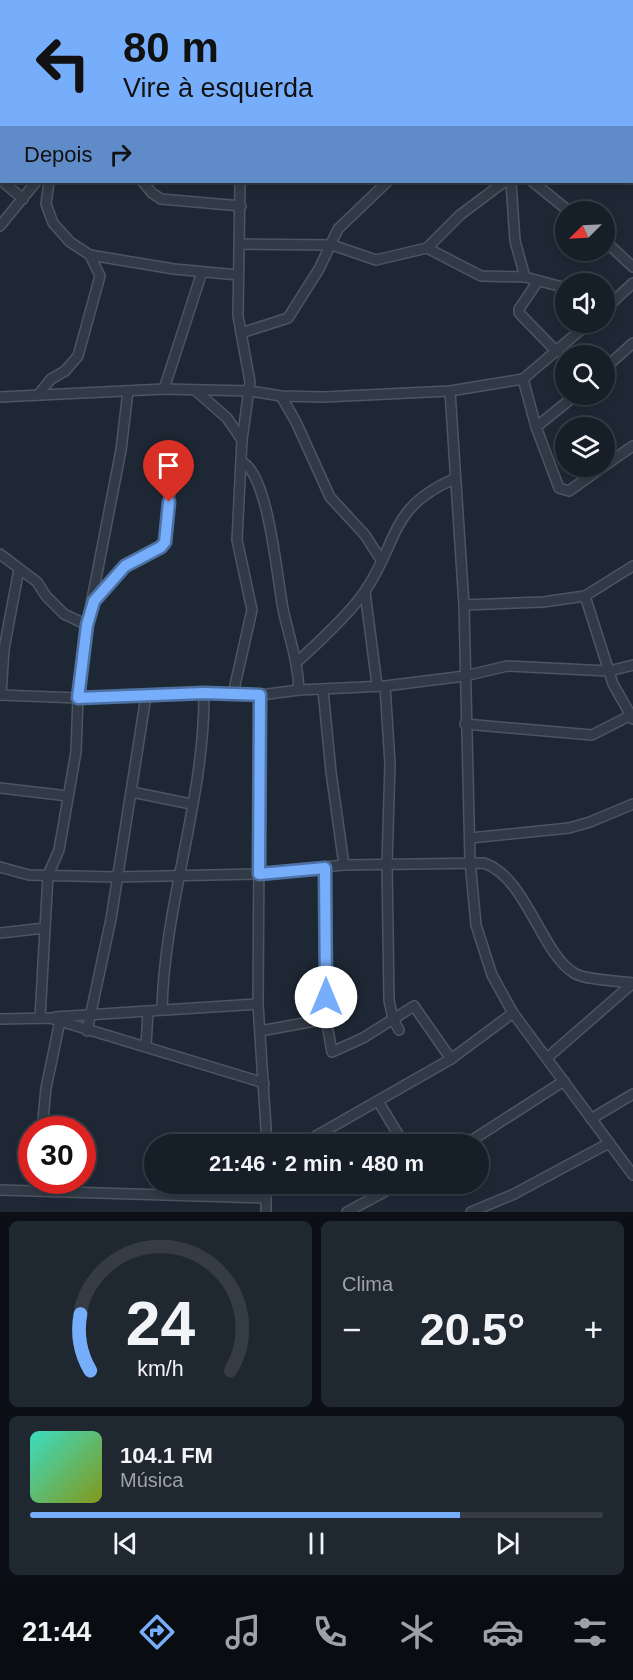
<!DOCTYPE html>
<html lang="pt">
<head>
<meta charset="utf-8">
<style>
	:root { --surface:#161e28; --page:#1f2730; --text:#f1f3f6; --muted:#9ea2a8; --line:#353c45; --accent:#77aefb }
	body { margin:0; font-family:Helvetica,sans-serif; background:var(--page); color:var(--text); height:100vh; display:flex; flex-direction:column; font-size:22px; white-space:nowrap }
	* { box-sizing:border-box; margin:0 }
	p { font-size:20px; color:var(--muted) }
	.icon { flex:none; width:33px; height:33px; fill:none; stroke:currentColor; stroke-width:2; stroke-linecap:round; stroke-linejoin:round }
	.map { position:relative; height:1212px; overflow:hidden }
	.side { display:flex; flex-direction:column; gap:9px; padding:9px; background:#0c1016; flex:1 }
	.side>* { flex:none }
	.hud { position:absolute; left:0px; top:0px; width:633px; height:183px; box-shadow:0 3px 9px #0003,0 0 0 2px var(--line); background:#77aefb; color:#111; overflow:hidden }
	.needle { width:39px; rotate:246deg }
	.tools { position:absolute; left:555px; top:201px; display:grid; gap:12px }
	.tools a { display:grid; place-items:center; width:60px; height:60px; border-radius:50%; background:var(--surface); box-shadow:0 3px 9px #0003,0 0 0 2px var(--line); font-size:30px }
	.speed { position:absolute; left:18px; top:1116px; display:flex; gap:12px; font-size:30px; font-weight:700; text-align:center }
	.speed>* { display:grid; place-content:center; width:78px; height:78px; border-radius:50%; background:var(--surface); box-shadow:0 3px 9px #0003,0 0 0 2px var(--line); line-height:1 }
	.speed .limit { border:9px solid #d22; background:#fff; color:#111 }
	.pin { position:absolute; display:grid; place-items:center; width:51px; height:51px; color:#fff; margin:-62px -26px; border-radius:50% 50% 50% 0; rotate:-45deg; box-shadow:0 0 6px #0007 }
	.pin .icon { rotate:45deg }
	.me { position:absolute; width:66px; margin:-33px; rotate:0deg; stroke-linejoin:round; filter:drop-shadow(0 0 4px #0008) }
	.turn { display:flex; align-items:center; gap:21px; height:126px; padding:0 24px; font-size:27px }
	.turn .icon { width:78px; height:78px; stroke-width:2.5 }
	.turn b { display:block; font-size:42px; line-height:51px }
	.then { display:flex; align-items:center; height:57px; padding:0 24px; background:#0003; gap:12px; font-size:22px }
	.big { font-size:45px; font-weight:600; line-height:1.1 }
	.side .card { flex:1; display:flex; flex-direction:column; justify-content:center; gap:9px; min-width:0; padding:0 21px; border-radius:9px; background:var(--page) }
	.side .dial { align-items:center; gap:0 }
	.dial svg { height:156px; overflow:visible; fill:none; stroke:var(--line); stroke-width:7; stroke-linecap:round; text-anchor:middle }
	.dial text { fill:var(--text); stroke:none }
	.song { display:flex; align-items:center; gap:18px }
	.cover { width:72px; height:72px; border-radius:9px; background:linear-gradient(135deg,hsl(170 70% 55%),hsl(70 70% 35%)) }
	.played { height:6px; border-radius:3px; background:linear-gradient(90deg,var(--accent) 75%,var(--line) 75%) }
	.keys { display:flex; justify-content:space-around; direction:ltr }
	.heat { display:flex; justify-content:space-between; align-items:center; font-size:33px; direction:ltr }
	.side .tiles { flex:1; display:grid; gap:9px; grid-template-columns:1fr 1fr }
	.card:last-child { grid-column:span 2 }
	.trip { position:absolute; left:144px; top:1134px; width:345px; height:60px; border-radius:30px; background:var(--surface); box-shadow:0 3px 9px #0003,0 0 0 2px var(--line); font-weight:600; line-height:60px; text-align:center }
	.menu { display:flex; height:96px; justify-content:space-around; align-items:center; background:#090c10; color:var(--muted) }
	.menu .icon { width:42px; height:42px }
	.menu .on { color:var(--accent) }
	.menu b { font-size:27px; color:var(--text) }
	.map>svg:first-child { display:block }
	.lines { fill:none; stroke-linecap:round; stroke-linejoin:round }
	.minor-casing { stroke:#4c5561; stroke-width:12 }
	.minor { stroke:#313a46; stroke-width:9 }
	.route-casing { stroke:#4d71a3; stroke-width:15 }
	.route { stroke:#77aefb; stroke-width:10 }
</style>
</head>
<body>
<div class="map">
<svg width="633" height="1212" viewBox="0 0 633 1212">
	<rect width="100%" height="100%" fill="#1e2835"/>
	<g class="lines">
		<defs>
			<g id="minor">
				<polyline points="3,0 4,2"/>
				<polyline points="126,0 126,2"/>
				<polyline points="337,0 339,2"/>
				<polyline points="30,2 36,0"/>
				<polyline points="88,2 89,0"/>
				<polyline points="254,2 257,0"/>
				<polyline points="375,2 377,0"/>
				<polyline points="571,2 571,0"/>
				<polyline points="586,2 588,0"/>
				<polyline points="0,14 2,13"/>
				<polyline points="0,151 2,150"/>
				<polyline points="3,182 23,199"/>
				<polyline points="49,182 46,204 53,223 70,242 90,255 174,269 238,275"/>
				<polyline points="143,182 152,193 161,199 241,206"/>
				<polyline points="511,182 515,241 525,277"/>
				<polyline points="533,182 570,212"/>
				<polyline points="0,226 36,182"/>
				<polyline points="604,240 633,267"/>
				<polyline points="241,244 332,245 376,260 427,248 481,276 525,277 566,288"/>
				<polyline points="427,248 460,215 504,182"/>
				<polyline points="538,281 519,309 519,313 557,352"/>
				<polyline points="604,310 633,283"/>
				<polyline points="241,333 288,318 319,269 338,229 387,182"/>
				<polyline points="604,369 633,343"/>
				<polyline points="523,379 536,427 559,488 569,491 604,466"/>
				<polyline points="164,389 202,272"/>
				<polyline points="195,390 227,418 242,440"/>
				<polyline points="450,391 464,605 470,861 476,925 492,975 513,1013 633,1175"/>
				<polyline points="38,395 51,379 65,371 78,356 100,276 90,255"/>
				<polyline points="281,396 296,422 330,497 365,535 381,560"/>
				<polyline points="0,397 164,389 250,391 281,396 324,397 450,391 523,379 590,322"/>
				<polyline points="536,427 577,394"/>
				<path d="M242 462C269 475 277 579 283 609 289 637 298 661 299 690"/>
				<polyline points="604,466 633,446"/>
				<polyline points="0,554 37,582 46,596 64,614 87,625"/>
				<polyline points="365,592 377,685"/>
				<polyline points="585,596 613,684 633,719"/>
				<polyline points="95,599 125,566 155,551 165,542 173,462"/>
				<polyline points="464,605 543,602 585,596 633,566"/>
				<path d="M298 661C316 645 352 611 365 591 399 541 389 507 454 479"/>
				<polyline points="385,686 390,764 387,864 389,1000 393,1019 399,1030"/>
				<polyline points="323,690 331,772 344,865"/>
				<polyline points="233,694 252,610 237,540 242,440 250,382 238,316 240,182"/>
				<polyline points="0,695 78,698 204,693 260,695 299,690 385,686 465,676 507,666 609,671 633,665"/>
				<polyline points="1,695 4,649 19,569"/>
				<polyline points="260,695 258,1004 267,1144"/>
				<polyline points="465,724 592,735 633,714"/>
				<polyline points="0,788 68,796"/>
				<polyline points="132,792 191,804"/>
				<polyline points="470,838 569,828 590,822 633,804"/>
				<path d="M0 867 29 875 116 877 259 874 344 865 484 863C526 877 541 953 574 973 585 980 619 981 633 983"/>
				<polyline points="325,868 326,1019 332,1052 363,1038 414,1006 451,1059"/>
				<polyline points="0,933 45,928"/>
				<path d="M162 1010C164 905 205 798 204 693"/>
				<polyline points="55,1017 258,1004"/>
				<polyline points="40,1018 48,875 59,850 76,752 78,698 87,625 121,450 128,391"/>
				<polyline points="0,1019 50,1018 264,1083"/>
				<polyline points="87,1031 111,919 146,696"/>
				<polyline points="260,1031 326,1019"/>
				<polyline points="146,1046 148,1012"/>
				<polyline points="547,1058 633,983"/>
				<polyline points="378,1101 404,1144"/>
				<polyline points="591,1119 633,1094"/>
				<polyline points="42,1130 46,1088 60,1021"/>
				<polyline points="302,1144 451,1059 513,1013"/>
				<polyline points="466,1144 564,1081"/>
				<polyline points="266,1184 266,1212"/>
				<polyline points="0,1190 266,1198"/>
				<polyline points="347,1212 399,1184"/>
				<polyline points="471,1212 514,1194 609,1143"/>
			</g>
		</defs>
		<use href="#minor" class="minor-casing"/>
		<use href="#minor" class="minor"/>
	</g>
	<g class="lines">
		<defs>
			<polyline id="route" points="169,502 165,542 161,547 125,566 94,601 87,625 78,698 204,693 260,695 259,874 325,868 326,997"/>
		</defs>
		<use href="#route" class="route-casing"/>
		<use href="#route" class="route"/>
	</g>
</svg>
<div class="tools">
<a><svg class="needle" viewBox="-14 -14 28 28"><path d="M0-13l5 13h-10z" fill="#e53935"/><path d="M0 13l5-13h-10z" fill="#9ea2a8"/></svg></a>
<a><svg class="icon" aria-label="sound" viewBox="0 0 24 24"><path d="M4 9h4l5-4v14l-5-4H4zM17 9q2 3 0 6"/></svg></a>
<a><svg class="icon" aria-label="search" viewBox="0 0 24 24"><circle cx="10" cy="10" r="6"/><path d="M15 15l6 6"/></svg></a>
<a><svg class="icon" aria-label="layers" viewBox="0 0 24 24"><path d="M12 4l9 5-9 5-9-5zM3 14l9 5 9-5"/></svg></a>
</div>
<div class="speed"><div class="limit">30</div></div>
<div class="pin" style="left:169px;top:502px;background:#d93025"><svg class="icon" aria-label="arrive" viewBox="0 0 24 24"><path d="M6 21V4h12l-3 4 3 4H6"/></svg></div>
<svg class="me" style="left:326px;top:997px" viewBox="-20 -20 40 40"><circle r="19" fill="#fff"/><path d="M0-13L10 11 0 6-10 11z" fill="#77aefb"/></svg>
<div class="trip">21:46 · 2 min · 480 m</div>
<div class="hud">
<div class="turn"><svg class="icon" aria-label="left" viewBox="0 0 24 24"><path d="M17 20v-9H6M10 6l-5 5 5 5"/></svg><div><b>80 m</b>Vire à esquerda</div></div>
<div class="then">Depois<svg class="icon" aria-label="right" viewBox="0 0 24 24"><path d="M7 20v-9h11M14 6l5 5-5 5"/></svg></div>
</div>
</div>
<section class="side">
<div class="tiles">
<div class="card dial"><svg viewBox="0 0 100 80">
<path d="M14 69A42 42 0 1 1 86 69"/>
<path d="M14 69A42 42 0 0 1 9 40" stroke="#77aefb"/>
<text x="50" y="56" font-size="32" font-weight="700">24</text>
<text x="50" y="72" font-size="11">km/h</text>
</svg></div>
<div class="card"><p>Clima</p>
<div class="heat"><a>−</a><b class="big">20.5°</b><a>+</a></div>
</div>
<div class="card">
<div class="song"><i class="cover"></i><div><b>104.1 FM</b><p>Música</p></div></div>
<div class="played"></div>
<div class="keys"><svg class="icon" aria-label="previous" viewBox="0 0 24 24"><path d="M18 5L8 12l10 7zM5 5v14"/></svg><svg class="icon" aria-label="pause" viewBox="0 0 24 24"><path d="M8 5v14M16 5v14"/></svg><svg class="icon" aria-label="next" viewBox="0 0 24 24"><path d="M6 5l10 7-10 7zM19 5v14"/></svg></div>
</div>
</div>
</section>
<nav class="menu">
<b>21:44</b>
<svg class="icon on" aria-label="directions" viewBox="0 0 24 24"><path d="M12 3l9 9-9 9-9-9zM9 14v-3h6M13 9l2 2-2 2"/></svg>
<svg class="icon" aria-label="music" viewBox="0 0 24 24"><path d="M9 18V5l10-2v13"/><circle cx="6" cy="18" r="3"/><circle cx="16" cy="16" r="3"/></svg>
<svg class="icon" aria-label="phone" viewBox="0 0 24 24"><path d="M5 4h4l2 5-3 2q2 4 5 5l2-3 5 2v4C11 20 4 13 5 4z"/></svg>
<svg class="icon" aria-label="climate" viewBox="0 0 24 24"><path d="M12 3v18M4 7l16 10M4 17L20 7"/></svg>
<svg class="icon" aria-label="car" viewBox="0 0 24 24"><path d="M5 17H2v-5l4-1 3-4h7l3 4 3 1v5h-3M9 17h6M6 11h13"/><circle cx="7" cy="17" r="2"/><circle cx="17" cy="17" r="2"/></svg>
<svg class="icon" aria-label="filters" viewBox="0 0 24 24"><path d="M4 7h16M4 17h16"/><circle cx="9" cy="7" r="2"/><circle cx="15" cy="17" r="2"/></svg>
</nav>
</body>
</html>
